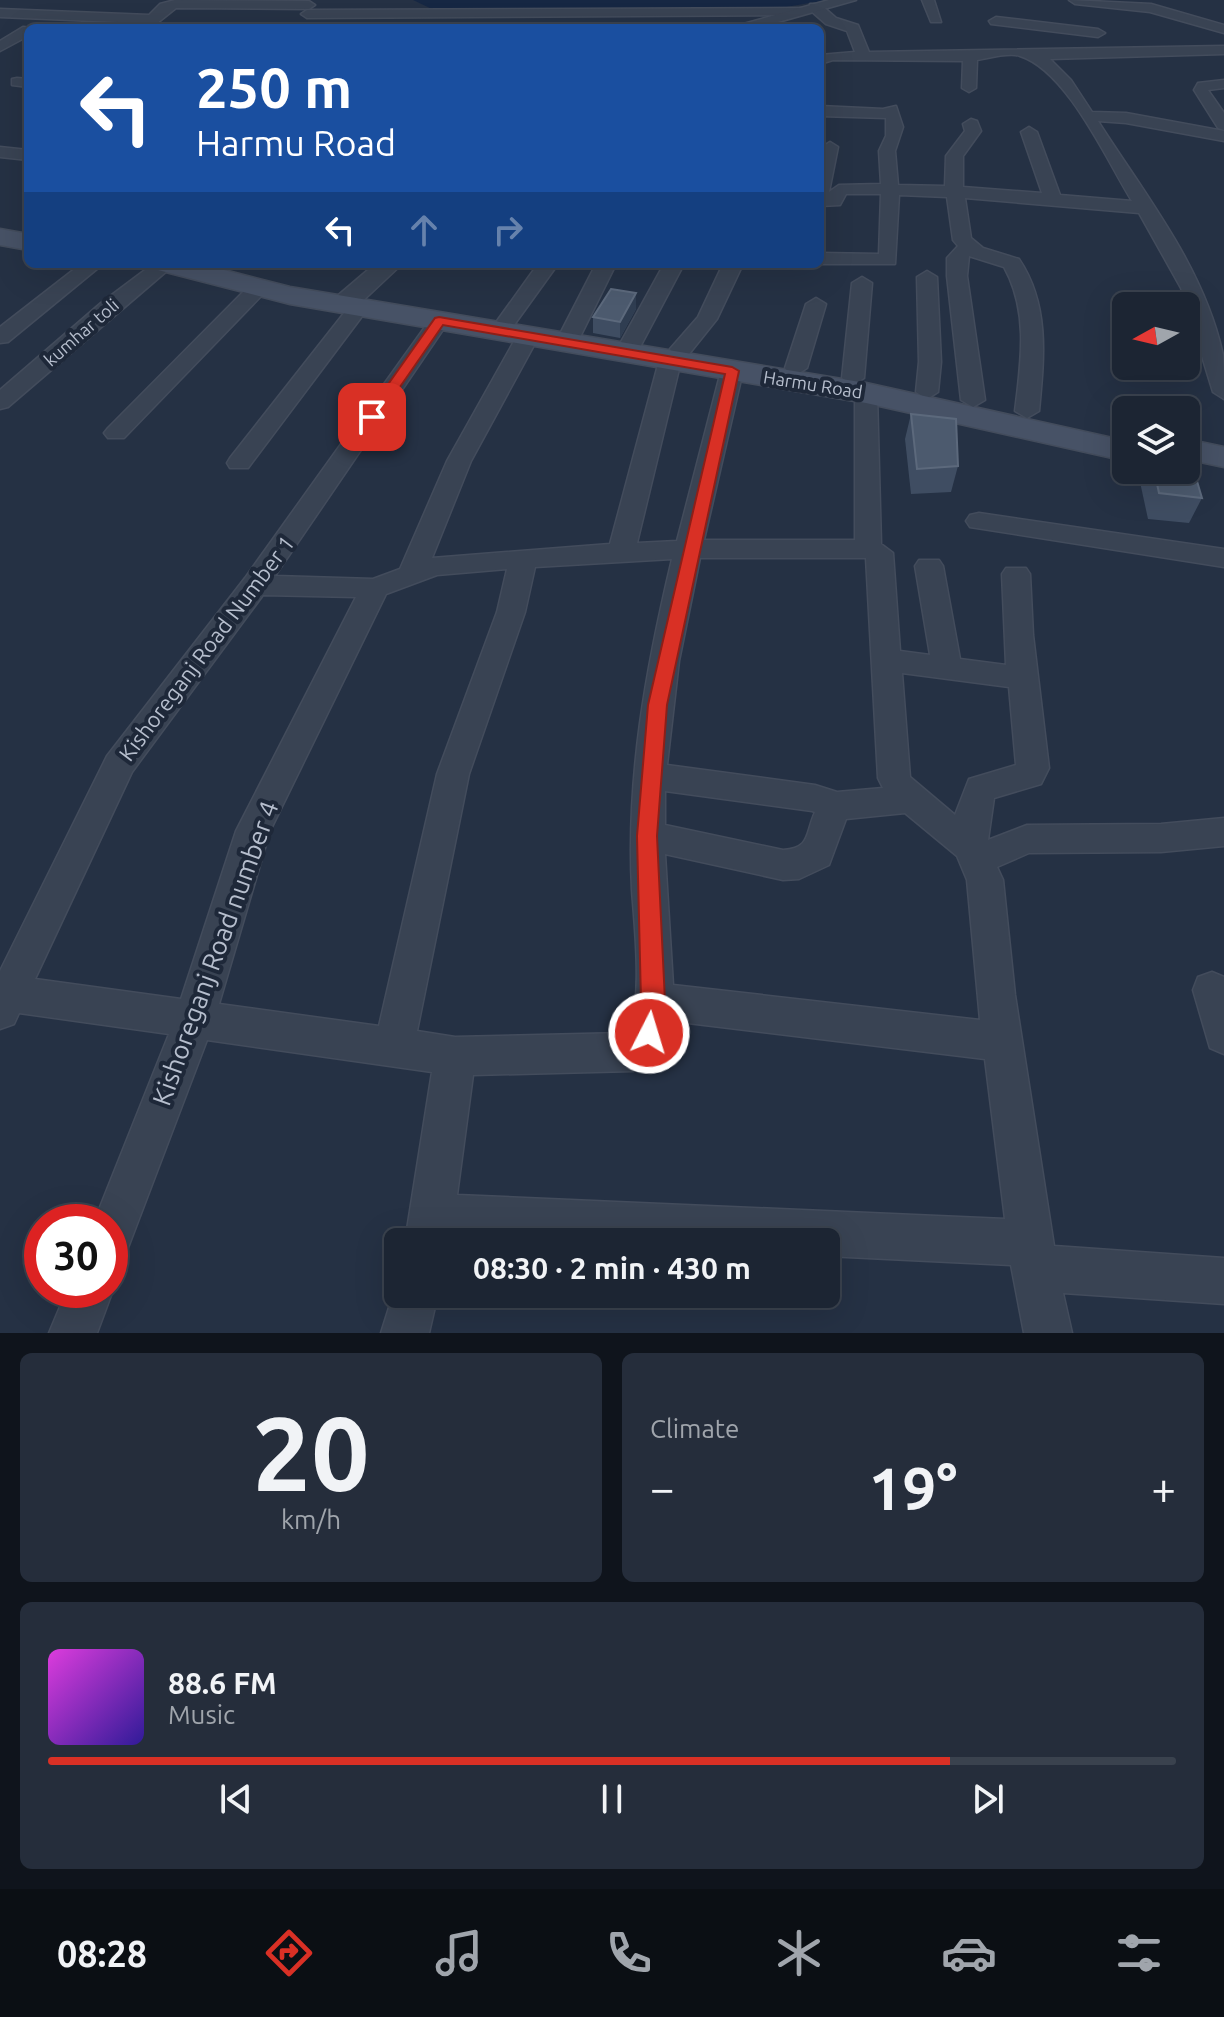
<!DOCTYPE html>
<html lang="en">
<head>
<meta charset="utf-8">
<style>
	:root { --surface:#1c2533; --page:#252d3b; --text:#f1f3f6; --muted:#a0a5ac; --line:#3a424e; --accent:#d93025 }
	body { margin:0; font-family:Ubuntu,sans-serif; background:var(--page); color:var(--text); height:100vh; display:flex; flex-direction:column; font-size:30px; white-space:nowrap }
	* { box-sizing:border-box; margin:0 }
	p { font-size:26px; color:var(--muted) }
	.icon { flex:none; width:44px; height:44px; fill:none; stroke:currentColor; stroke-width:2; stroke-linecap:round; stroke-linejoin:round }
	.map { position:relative; height:1333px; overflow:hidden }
	.panel { display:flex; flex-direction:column; gap:20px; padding:20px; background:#0f141c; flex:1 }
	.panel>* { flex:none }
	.top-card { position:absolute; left:24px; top:24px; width:800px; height:244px; border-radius:12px; box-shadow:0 8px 32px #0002,0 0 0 2px var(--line); background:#1a4fa0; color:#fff; overflow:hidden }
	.needle { width:52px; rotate:262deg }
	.tools { position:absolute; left:1112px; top:292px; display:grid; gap:16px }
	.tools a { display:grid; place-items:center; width:88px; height:88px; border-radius:12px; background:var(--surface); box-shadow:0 8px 32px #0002,0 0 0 2px var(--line); font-size:40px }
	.speed { position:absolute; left:24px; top:1204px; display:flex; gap:16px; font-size:40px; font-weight:700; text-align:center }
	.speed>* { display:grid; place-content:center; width:104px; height:104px; border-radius:50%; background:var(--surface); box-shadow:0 8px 32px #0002,0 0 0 2px var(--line); line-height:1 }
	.speed .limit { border:12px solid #d22; background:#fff; color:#111 }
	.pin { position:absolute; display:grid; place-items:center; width:68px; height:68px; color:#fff; margin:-34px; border-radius:16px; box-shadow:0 4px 12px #0006 }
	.me { position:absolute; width:88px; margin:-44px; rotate:5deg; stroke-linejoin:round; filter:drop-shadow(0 0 6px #0008) }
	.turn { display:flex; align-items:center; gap:28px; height:168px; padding:0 40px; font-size:36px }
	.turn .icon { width:104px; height:104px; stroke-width:2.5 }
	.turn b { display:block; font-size:56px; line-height:68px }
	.lanes { display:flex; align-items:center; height:76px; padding:0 40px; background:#0003; justify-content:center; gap:40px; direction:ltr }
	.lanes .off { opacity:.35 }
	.big { font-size:60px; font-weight:700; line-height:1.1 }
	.panel .tile { flex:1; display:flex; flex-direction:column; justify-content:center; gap:12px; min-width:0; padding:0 28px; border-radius:12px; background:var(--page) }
	.panel .dial { align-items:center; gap:0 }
	.dial b { font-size:104px; line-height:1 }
	.song { display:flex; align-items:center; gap:24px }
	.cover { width:96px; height:96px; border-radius:12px; background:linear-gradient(135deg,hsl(300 70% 55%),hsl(250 70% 35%)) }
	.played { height:8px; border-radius:4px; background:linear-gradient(90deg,var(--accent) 80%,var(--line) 80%) }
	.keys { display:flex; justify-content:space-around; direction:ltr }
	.heat { display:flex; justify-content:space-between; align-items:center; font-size:44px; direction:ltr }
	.panel .tiles { flex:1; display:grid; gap:20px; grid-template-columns:1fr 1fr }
	.tile:last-child { grid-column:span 2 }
	.trip { position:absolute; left:384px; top:1228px; width:456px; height:80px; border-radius:12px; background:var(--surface); box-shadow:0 8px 32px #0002,0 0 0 2px var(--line); font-weight:700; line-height:80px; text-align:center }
	.menu { display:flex; height:128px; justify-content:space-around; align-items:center; background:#0b0f14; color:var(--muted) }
	.menu .icon { width:56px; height:56px }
	.menu .active { color:var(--accent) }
	.menu b { font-size:36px; color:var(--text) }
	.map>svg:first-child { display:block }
	.water { fill:#162743 }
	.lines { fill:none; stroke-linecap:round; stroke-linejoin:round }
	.minor-casing { stroke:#434c5c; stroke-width:3 }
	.tertiary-casing { stroke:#434c5c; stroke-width:3 }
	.secondary-casing { stroke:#434c5c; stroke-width:3 }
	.minor { fill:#394353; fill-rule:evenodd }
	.tertiary { fill:#394353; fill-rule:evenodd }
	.secondary { fill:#475266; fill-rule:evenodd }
	.wall { fill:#3f4d62 }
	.shaded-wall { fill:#2f3d51 }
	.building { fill:#4c5a6e; stroke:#5c697c; stroke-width:2 }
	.route { fill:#d93025; stroke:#8d1f18; stroke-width:2 }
	.labels { text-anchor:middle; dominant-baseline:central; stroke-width:8; stroke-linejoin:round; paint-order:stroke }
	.far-street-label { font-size:18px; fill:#b6becd; stroke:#1e2839 }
	.street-label { font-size:22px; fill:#b6becd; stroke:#1e2839 }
	.near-street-label { font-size:26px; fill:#b6becd; stroke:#1e2839 }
</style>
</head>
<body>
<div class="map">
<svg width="1224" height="1333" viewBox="0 0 1224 1333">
	<rect width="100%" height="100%" fill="#253144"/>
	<polygon class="water" points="413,0 827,0 774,9 432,9"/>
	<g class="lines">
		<defs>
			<g id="minor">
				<polygon points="175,0 309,1 315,5 309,9 176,8 151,28 136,28 141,23 0,17 0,9 149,15 160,4"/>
				<polygon points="922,0 934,0 941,22 931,22"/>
				<polygon points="1069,0 1151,4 1224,25 1224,33 1150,12 1075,4"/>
				<path d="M810 4H820L836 18 858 25 869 52 1224 46V54L1050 59 1071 80 1092 112 1126 113 1224 131V141L1126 123 1098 121C1145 195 1204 267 1223 355 1224 369 1224 385 1224 399L1213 392 1181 288 1139 213 965 198 971 238 983 248 1019 259C1050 305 1044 358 1039 411L1027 418 1015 411C1021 362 1029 312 1004 267L969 256 967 276 985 400 973 407 961 400 947 276V258L958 246 953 240 947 197 899 195 895 264H817H820V253L879 254 881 194H846L840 205 820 206 822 147 830 142 838 147 829 192 839 185 881 184 879 151 886 136V118L820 116V106L883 109 896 106 903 127 895 151 898 185 945 186 946 156 965 131 963 124 971 119 977 121 981 131 963 156V187L1042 193 1021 132 1029 127 1037 132 1060 195 1132 201C1106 159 1067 71 1020 56 1009 52 989 58 977 60L976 88 969 92 962 88 963 61 833 60 820 64V55L855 52 847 31 826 24 810 10Z"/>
				<polygon points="804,8 805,11 799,15 307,18 301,14 307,10"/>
				<polygon points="996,17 1098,29 1105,33 1098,37 991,24 989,21"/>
				<polygon points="23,27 33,28 28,28 28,36 0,51 0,41"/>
				<polygon points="17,78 28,79 28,87 12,85 12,79"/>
				<polygon points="1224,80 1224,88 1208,90 1224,113 1224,130 1218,128 1194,90 1198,83"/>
				<polygon points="0,147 28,150 28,160 0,157"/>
				<polygon points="81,264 103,264 8,342 0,343 0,327"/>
				<polygon points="153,264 175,264 8,407 0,409 0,390 101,303"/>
				<polygon points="538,264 558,264 514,325 500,325 497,321"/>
				<polygon points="596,264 616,264 580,337 564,337 561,332"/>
				<polygon points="664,264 684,264 640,347 624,347 621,342"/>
				<polygon points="723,264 743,264 717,319 689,354 673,354 670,349 698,317"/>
				<polygon points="927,271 937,277 941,362 938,392 927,399 916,392 919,362 917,277"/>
				<polygon points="862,277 872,283 864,378 853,385 842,378 852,283"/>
				<polygon points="259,281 269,287 266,291 124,438 108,438 104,433 108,428 252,283"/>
				<polygon points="816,298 826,304 807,368 796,375 788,373 785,368 806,304"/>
				<polygon points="359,301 369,307 248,468 230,468 227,463 230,458 352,303"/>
				<path d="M439 315 449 321 275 576 373 579 400 569 447 461 517 336 528 330 539 336 471 461 432 558 610 544 659 361 670 354 681 361 637 543 677 541 721 371 732 364 743 371 704 540H855V393L866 386 877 393 881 544 893 553 900 651 930 655 915 566 919 560H939L943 566 960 659 1006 665 1002 574 1006 568H1026L1030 574 1033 635 1049 768 1041 784 994 798 988 840 1027 825 1161 824 1224 818V846L1161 852 1029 853 997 867 1003 880 1015 995 1054 1246 1224 1258V1304L1063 1293 1072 1333H1024L1011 1265 826 1256V1242L451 1239V1242H405L432 1072 207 1040 126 1253 110 1259V1222H94L169 1034 19 1013 14 1024 0 1029V971L107 756 245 578 432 317ZM700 558H866L878 778 883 788 837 792 815 785 667 765 679 661ZM672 559C646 668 626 777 632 890 634 921 645 1012 625 1033L455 1037 417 1031 469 774 525 612 535 567ZM507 569 497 612 437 774 379 1026 219 1004 270 831 386 594 437 575ZM263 595 356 597 236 831 181 999 35 979 132 772ZM902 673 1009 687 1016 765 969 779 955 815 910 777ZM665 791 812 811 815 812C805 834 811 848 783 850L665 825ZM905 813 957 856 967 880 980 1020 673 985 665 854 783 880 799 879 829 865 846 819ZM671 1021 985 1059 1005 1219 457 1195 473 1075 633 1071C656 1062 666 1045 671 1021Z"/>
				<polygon points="979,513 1224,549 1224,567 970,527 966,521 970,515"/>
				<polygon points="1212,972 1224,977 1224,1054 1210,1048 1193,990 1198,977"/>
				<polygon points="398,1279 398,1294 438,1294 429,1333 381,1333"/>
				<polygon points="110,1282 113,1290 97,1333 49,1333 67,1290 110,1290"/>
			</g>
			<g id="tertiary">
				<polygon points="829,0 856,0 757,28 729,28"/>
				<polygon points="375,264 402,264 353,310 335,310 331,304 335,298"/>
			</g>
			<g id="secondary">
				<polygon points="0,229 28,234 28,250 0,245"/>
				<polygon points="154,264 201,264 290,287 866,383 1126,441 1126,461 866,403 290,304 158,270"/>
				<polygon points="1186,439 1224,447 1224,467 1186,459"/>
			</g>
		</defs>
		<use href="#minor" class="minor-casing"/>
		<use href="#tertiary" class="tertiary-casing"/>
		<use href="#secondary" class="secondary-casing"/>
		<use href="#minor" class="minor"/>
		<use href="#tertiary" class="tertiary"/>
		<use href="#secondary" class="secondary"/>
	</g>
	<g class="wall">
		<polygon points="636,293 636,309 620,338 593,333 593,317"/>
		<polygon points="911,414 958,466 951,492 911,494 905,439"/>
		<polygon points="1145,470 1186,470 1202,498 1189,523 1148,519 1140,482"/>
	</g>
	<polygon class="shaded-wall" points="636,293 636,309 620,338 620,322"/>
	<g class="building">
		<polygon points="611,289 636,293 620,322 593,317"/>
		<polygon points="911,414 956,419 958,466 917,469"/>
		<polygon points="1186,461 1191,461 1202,498 1159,493 1154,470 1186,470"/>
	</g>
	<polygon class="route" points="439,317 732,367 739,371 667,705 657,836 665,1001 657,1041 649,1044 641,1041 637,1033 641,1001 637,836 648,705 725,374 443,325 377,420 367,420 367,414 435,318"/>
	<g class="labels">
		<g class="far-street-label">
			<text transform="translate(81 332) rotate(-41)">kumhar toli</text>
			<text transform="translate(813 384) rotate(9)">Harmu Road</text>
		</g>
		<g class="street-label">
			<text transform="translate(206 648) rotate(-53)">Kishoreganj Road Number 1</text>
		</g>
		<g class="near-street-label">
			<text transform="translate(215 953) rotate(-70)">Kishoreganj Road number 4</text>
		</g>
	</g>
</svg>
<div class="tools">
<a><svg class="needle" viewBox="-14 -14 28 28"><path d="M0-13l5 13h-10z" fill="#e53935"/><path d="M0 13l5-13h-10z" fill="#a0a5ac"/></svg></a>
<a><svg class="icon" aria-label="layers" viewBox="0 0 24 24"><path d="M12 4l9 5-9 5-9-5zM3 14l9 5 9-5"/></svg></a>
</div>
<div class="speed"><div class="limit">30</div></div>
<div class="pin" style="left:372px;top:417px;background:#d93025"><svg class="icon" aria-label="arrive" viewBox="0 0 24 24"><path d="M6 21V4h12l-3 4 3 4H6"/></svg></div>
<svg class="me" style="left:649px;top:1033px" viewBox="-20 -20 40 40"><circle r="17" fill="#d93025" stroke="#fff" stroke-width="3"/><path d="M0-11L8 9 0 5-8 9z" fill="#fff"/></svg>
<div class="trip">08:30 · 2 min · 430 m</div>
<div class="top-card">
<div class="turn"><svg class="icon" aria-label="left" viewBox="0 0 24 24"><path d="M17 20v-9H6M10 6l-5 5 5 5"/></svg><div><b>250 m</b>Harmu Road</div></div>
<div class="lanes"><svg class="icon" aria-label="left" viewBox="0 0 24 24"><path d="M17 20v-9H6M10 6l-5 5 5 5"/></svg><svg class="icon off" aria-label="ahead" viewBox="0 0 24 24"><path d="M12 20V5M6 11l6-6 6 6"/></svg><svg class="icon off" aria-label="right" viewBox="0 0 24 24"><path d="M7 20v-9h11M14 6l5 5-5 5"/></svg></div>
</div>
</div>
<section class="panel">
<div class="tiles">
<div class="tile dial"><b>20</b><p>km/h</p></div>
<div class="tile"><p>Climate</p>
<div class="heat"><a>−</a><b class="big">19°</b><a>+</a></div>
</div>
<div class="tile">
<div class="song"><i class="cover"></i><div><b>88.6 FM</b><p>Music</p></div></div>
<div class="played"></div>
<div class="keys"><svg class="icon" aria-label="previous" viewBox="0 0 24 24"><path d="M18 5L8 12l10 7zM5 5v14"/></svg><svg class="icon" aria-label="pause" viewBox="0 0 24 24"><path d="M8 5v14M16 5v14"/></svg><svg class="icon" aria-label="next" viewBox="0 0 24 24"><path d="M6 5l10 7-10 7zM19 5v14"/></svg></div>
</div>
</div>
</section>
<nav class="menu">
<b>08:28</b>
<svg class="icon active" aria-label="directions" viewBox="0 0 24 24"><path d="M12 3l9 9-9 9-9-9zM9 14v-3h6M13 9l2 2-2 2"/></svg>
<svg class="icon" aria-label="music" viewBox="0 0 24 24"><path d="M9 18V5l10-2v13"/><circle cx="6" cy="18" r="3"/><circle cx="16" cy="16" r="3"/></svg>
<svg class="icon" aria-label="phone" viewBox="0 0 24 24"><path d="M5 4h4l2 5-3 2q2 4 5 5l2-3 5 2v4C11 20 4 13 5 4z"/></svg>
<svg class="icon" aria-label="climate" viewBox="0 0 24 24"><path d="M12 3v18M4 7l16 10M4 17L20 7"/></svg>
<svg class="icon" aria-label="car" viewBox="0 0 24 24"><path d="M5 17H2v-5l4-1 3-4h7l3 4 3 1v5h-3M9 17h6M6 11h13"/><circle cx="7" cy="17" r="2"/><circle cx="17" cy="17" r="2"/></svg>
<svg class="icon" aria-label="filters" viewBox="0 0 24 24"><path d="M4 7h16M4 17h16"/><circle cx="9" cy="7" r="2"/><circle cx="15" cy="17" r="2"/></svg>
</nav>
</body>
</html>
